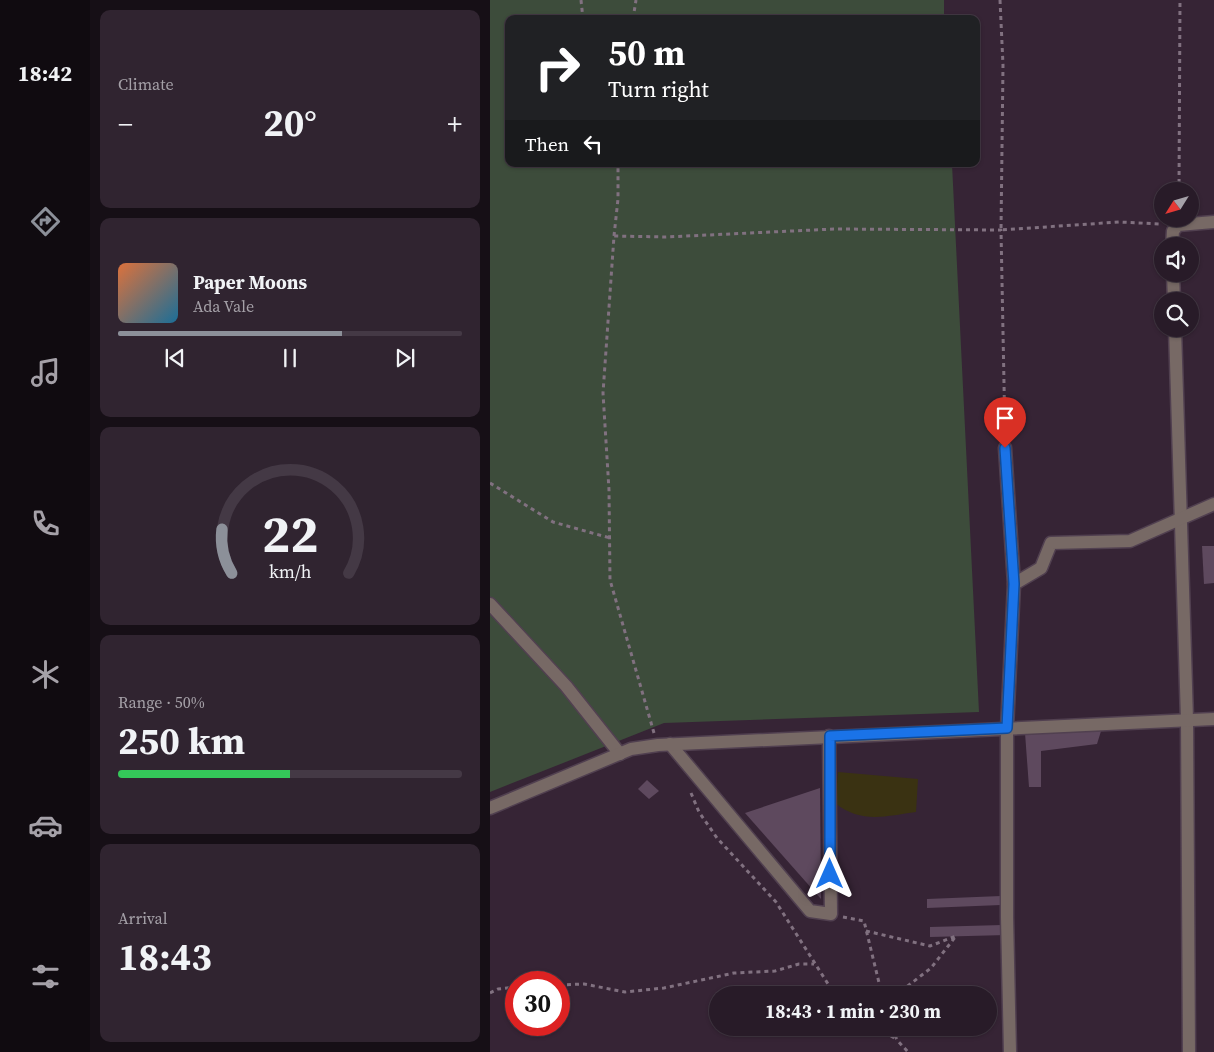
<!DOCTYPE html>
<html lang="en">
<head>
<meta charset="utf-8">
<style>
	:root { --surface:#281b28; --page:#302430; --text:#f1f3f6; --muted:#a5a1a8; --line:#443945; --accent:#8c9099 }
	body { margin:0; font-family:"Source Serif 4",serif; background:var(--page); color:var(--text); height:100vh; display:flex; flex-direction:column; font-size:19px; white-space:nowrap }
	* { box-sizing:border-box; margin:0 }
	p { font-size:16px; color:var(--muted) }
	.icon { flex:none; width:28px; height:28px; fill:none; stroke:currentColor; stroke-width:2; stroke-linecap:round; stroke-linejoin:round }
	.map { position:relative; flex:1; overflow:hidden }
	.panel { display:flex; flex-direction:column; gap:10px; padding:10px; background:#160f16; width:400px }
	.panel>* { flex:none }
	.guide { position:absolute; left:15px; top:15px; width:475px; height:152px; border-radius:10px; box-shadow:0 1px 4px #0004,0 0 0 1px var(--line); background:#202124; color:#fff; overflow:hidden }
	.needle { width:32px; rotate:233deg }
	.controls { position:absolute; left:664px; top:182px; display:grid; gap:10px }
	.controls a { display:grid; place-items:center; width:45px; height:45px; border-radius:50%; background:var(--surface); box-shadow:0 1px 4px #0004,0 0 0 1px var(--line); font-size:25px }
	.speed { position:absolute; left:15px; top:971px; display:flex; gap:10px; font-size:25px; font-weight:700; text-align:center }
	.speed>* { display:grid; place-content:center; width:65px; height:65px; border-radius:50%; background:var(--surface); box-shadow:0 1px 4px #0004,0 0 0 1px var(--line); line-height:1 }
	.speed .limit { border:8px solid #d22; background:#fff; color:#111 }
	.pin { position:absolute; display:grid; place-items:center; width:42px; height:42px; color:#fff; margin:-51px -21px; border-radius:50% 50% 50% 0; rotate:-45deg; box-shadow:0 0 5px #0007 }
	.pin .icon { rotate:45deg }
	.me { position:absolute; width:55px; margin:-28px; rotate:0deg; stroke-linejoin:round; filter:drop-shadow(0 0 4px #0008) }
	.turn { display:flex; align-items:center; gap:18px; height:105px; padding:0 20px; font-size:22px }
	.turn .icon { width:65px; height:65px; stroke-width:2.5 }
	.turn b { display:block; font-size:35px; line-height:42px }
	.then { display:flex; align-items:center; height:48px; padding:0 20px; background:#0003; gap:10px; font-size:19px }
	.big { font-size:38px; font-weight:700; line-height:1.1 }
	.panel .card { flex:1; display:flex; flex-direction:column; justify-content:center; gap:8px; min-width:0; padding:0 18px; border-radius:10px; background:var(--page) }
	.panel .dial { align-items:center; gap:0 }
	.dial svg { height:130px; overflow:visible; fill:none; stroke:var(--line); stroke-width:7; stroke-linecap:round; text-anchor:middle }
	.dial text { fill:var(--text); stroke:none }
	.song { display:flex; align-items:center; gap:15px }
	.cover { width:60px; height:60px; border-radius:8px; background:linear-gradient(135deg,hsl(20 70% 55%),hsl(200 70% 35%)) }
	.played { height:5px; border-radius:2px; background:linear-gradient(90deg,var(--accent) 65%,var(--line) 65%) }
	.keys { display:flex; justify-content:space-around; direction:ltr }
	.heat { display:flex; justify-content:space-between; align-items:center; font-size:28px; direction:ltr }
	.charge { height:8px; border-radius:4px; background:linear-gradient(90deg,#34c759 50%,var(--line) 0) }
	.trip { position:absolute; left:219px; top:986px; width:288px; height:50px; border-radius:25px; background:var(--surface); box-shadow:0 1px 4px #0004,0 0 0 1px var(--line); font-weight:700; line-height:50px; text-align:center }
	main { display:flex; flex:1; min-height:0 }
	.dock { display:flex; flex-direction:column; width:90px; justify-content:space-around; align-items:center; background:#100b10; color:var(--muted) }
	.dock .icon { width:35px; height:35px }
	.dock .active { color:var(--accent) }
	.dock b { font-size:22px; color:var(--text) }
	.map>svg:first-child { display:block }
	.green { fill:#3d4c3b }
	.sand { fill:#3a3212 }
	.building { fill:#5e495e }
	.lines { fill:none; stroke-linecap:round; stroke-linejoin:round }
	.minor-casing { stroke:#514050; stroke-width:15 }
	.path { stroke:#817180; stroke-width:3; stroke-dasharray:4 4; stroke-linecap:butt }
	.minor { stroke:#776965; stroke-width:12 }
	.route-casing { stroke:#114b97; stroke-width:12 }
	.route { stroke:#1a73e8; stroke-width:9 }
</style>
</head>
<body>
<main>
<nav class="dock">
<b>18:42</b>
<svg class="icon active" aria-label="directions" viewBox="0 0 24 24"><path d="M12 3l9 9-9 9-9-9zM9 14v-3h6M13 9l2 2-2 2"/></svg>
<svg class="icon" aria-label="music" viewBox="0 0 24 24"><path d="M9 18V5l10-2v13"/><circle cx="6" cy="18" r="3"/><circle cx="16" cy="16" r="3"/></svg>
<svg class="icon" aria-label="phone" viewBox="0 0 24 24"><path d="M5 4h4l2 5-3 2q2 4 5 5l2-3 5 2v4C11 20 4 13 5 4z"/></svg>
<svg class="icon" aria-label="climate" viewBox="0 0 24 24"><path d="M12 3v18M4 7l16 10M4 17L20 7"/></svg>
<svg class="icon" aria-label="car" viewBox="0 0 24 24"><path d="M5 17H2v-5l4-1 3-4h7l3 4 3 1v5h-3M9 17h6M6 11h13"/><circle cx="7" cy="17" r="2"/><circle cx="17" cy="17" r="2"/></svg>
<svg class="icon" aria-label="filters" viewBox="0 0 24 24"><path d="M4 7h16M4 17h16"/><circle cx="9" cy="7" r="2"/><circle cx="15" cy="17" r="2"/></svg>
</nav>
<section class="panel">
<div class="card"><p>Climate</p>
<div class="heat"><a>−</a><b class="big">20°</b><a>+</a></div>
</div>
<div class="card">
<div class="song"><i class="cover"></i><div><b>Paper Moons</b><p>Ada Vale</p></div></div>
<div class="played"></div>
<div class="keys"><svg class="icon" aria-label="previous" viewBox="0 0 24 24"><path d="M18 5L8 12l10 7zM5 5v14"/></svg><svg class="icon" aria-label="pause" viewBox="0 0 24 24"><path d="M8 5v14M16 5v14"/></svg><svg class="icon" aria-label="next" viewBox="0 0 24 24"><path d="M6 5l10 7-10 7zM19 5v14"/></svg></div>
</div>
<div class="card dial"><svg viewBox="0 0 100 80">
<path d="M14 69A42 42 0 1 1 86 69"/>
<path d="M14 69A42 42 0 0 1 8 42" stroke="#8c9099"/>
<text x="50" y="56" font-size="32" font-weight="700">22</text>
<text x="50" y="72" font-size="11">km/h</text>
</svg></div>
<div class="card"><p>Range · 50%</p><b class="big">250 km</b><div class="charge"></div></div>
<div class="card"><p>Arrival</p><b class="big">18:43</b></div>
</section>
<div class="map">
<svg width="724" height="1052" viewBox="0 0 724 1052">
	<rect width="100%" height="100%" fill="#362435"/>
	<polygon class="green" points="0,0 454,0 454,19 19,19 19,164 462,164 489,712 174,723 0,792"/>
	<path class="sand" d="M348 772 428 779 426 812C396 816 371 824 345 803Z"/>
	<g class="building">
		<polygon points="712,546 724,546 724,583 714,584"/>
		<polygon points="612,728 607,744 551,751 551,787 539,787 535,733"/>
		<polygon points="157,780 169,791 159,799 148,789"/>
		<polygon points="330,788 331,899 255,813"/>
		<polygon points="511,896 511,905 437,908 437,899"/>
		<polygon points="512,925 517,935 440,937 440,927"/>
	</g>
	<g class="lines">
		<defs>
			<g id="minor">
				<polyline points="682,246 683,231 688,225 724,222"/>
				<polyline points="683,274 684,301"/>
				<polyline points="685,329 697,719 699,1052"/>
				<polyline points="515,448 524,584 517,728 517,917 520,1052"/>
				<polyline points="524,584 551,568 561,543 640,541 724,504"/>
				<polyline points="0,604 76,686 130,754"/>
				<polyline points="180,744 320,911 341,914 339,736"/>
				<polyline points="0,808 141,749 168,745 724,719"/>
			</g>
		</defs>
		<use href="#minor" class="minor-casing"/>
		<g class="path">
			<polyline points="91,0 93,19"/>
			<polyline points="510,0 513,65 511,230 629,222 671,224"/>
			<polyline points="143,19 146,0"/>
			<polyline points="689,191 690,0"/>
			<polyline points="124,236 128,199 128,164"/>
			<polyline points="0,483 63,522 120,538"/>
			<polyline points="164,733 120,580 119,490 113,393 124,236 176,237 344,229 511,230 515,435"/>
			<polyline points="201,793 209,812 227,838 286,902 345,995"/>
			<polyline points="353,917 374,921 392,995"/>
			<polyline points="376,931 440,946 466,936 441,968 406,995"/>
			<polyline points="69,985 94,984 135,992 174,988 244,973 285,971 309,964 324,964"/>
			<polyline points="0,993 8,989 26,987"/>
			<polyline points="387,1028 406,1039"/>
			<polyline points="402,1028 407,1040 418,1052"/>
		</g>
		<use href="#minor" class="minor"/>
	</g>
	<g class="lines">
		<defs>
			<polyline id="route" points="340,874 340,736 517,728 524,584 515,448"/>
		</defs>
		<use href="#route" class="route-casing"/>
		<use href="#route" class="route"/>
	</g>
</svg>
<div class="controls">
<a><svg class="needle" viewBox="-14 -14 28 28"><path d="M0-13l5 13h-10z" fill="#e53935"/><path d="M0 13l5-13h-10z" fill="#a5a1a8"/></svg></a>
<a><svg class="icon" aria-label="sound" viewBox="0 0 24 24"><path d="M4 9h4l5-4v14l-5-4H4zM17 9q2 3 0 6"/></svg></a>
<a><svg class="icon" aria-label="search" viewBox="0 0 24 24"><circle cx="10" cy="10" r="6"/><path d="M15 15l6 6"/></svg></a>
</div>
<div class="speed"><div class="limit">30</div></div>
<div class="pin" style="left:515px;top:448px;background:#d93025"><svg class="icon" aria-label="arrive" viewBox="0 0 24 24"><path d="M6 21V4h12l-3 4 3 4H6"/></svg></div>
<svg class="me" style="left:340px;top:874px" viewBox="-20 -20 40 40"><path d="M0-17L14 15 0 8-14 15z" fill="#1a73e8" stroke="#fff" stroke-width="4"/></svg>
<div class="trip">18:43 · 1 min · 230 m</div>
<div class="guide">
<div class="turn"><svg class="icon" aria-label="right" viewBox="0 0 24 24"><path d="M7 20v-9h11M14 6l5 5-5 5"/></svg><div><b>50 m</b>Turn right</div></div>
<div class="then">Then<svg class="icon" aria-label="left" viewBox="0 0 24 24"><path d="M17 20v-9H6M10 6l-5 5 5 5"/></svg></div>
</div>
</div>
</main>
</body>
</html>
